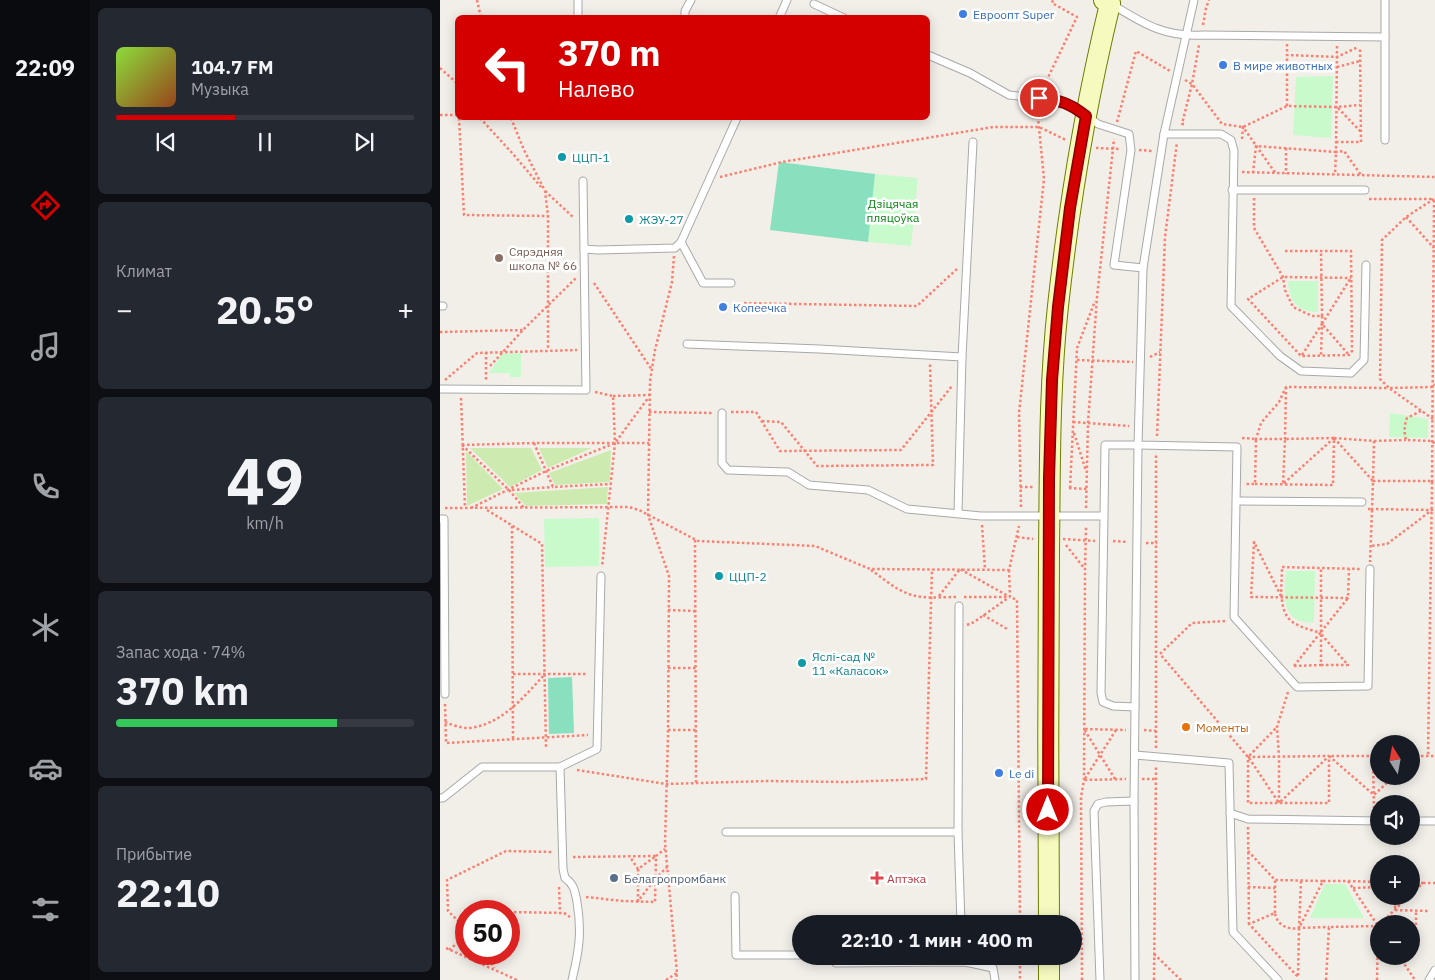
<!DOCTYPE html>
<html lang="ru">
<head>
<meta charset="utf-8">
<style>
	:root { --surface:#171b24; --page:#242831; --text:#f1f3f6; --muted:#9ea1a6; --line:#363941; --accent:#d40000 }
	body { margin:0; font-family:"IBM Plex Sans",sans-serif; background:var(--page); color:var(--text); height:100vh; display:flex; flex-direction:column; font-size:19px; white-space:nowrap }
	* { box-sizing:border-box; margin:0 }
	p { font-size:16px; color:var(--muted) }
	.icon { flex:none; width:28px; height:28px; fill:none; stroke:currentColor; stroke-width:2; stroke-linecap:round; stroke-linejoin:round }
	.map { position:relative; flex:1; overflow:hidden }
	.side { display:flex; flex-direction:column; gap:8px; padding:8px; background:#0d0f14; width:350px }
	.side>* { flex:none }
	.banner { position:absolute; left:15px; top:15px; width:475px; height:105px; border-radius:8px; box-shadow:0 2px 12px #0003; background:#d40000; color:#fff; overflow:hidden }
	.needle { width:32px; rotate:349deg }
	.controls { position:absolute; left:930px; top:735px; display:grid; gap:10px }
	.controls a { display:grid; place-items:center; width:50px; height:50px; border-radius:50%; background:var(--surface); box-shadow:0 2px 12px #0003; font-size:25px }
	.speed { position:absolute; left:15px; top:900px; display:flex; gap:10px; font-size:25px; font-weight:700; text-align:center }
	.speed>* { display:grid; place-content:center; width:65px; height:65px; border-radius:50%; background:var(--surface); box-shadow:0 2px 12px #0003; line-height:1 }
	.speed .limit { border:8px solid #d22; background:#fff; color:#111 }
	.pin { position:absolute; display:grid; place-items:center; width:42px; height:42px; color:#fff; margin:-21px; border:2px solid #fff; border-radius:50%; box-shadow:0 1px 5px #0007 }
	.me { position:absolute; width:55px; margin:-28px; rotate:0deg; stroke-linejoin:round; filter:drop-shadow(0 0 4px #0008) }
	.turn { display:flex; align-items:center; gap:18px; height:105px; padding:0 20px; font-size:22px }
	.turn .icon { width:65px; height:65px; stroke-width:2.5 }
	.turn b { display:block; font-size:35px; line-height:42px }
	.big { font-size:38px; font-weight:700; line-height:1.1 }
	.side .card { flex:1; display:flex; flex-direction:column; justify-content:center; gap:8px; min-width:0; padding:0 18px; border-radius:8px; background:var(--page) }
	.side .dial { align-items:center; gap:0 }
	.dial b { font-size:65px; line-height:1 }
	.song { display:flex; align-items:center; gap:15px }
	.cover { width:60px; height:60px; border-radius:8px; background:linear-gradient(135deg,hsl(90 70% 55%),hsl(20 70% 35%)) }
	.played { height:5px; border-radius:2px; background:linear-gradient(90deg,var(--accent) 40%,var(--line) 40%) }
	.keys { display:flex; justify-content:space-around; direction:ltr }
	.heat { display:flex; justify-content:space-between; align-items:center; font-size:28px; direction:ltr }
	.charge { height:8px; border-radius:4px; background:linear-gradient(90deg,#34c759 74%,var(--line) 0) }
	.trip { position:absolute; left:352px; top:915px; width:290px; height:50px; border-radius:25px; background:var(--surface); box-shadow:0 2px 12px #0003; font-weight:700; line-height:50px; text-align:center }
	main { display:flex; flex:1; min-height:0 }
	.tab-bar { display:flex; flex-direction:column; width:90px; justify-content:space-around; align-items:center; background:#090b0e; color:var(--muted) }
	.tab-bar .icon { width:35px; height:35px }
	.tab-bar .selected { color:var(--accent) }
	.tab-bar b { font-size:22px; color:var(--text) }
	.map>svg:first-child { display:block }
	.grass { fill:#cdebb0 }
	.park { fill:#c8facc }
	.pitch { fill:#88e0be }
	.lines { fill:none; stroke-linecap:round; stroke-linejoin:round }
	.lane-casing { stroke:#a9a9a9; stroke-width:9 }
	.secondary-casing { stroke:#707d05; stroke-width:22 }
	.path { stroke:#fa8072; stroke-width:2.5; stroke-dasharray:2.5 2.5; stroke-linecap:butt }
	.lane { stroke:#fff; stroke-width:7 }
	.secondary { stroke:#f7fabf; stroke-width:20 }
	.route-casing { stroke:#8a0000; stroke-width:12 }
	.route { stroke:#d40000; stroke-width:9 }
	.shop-dot { fill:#3f7fe0; stroke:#fff; stroke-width:2 }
	.culture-dot { fill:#0f9aa8; stroke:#fff; stroke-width:2 }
	.education-dot { fill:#8d6e63; stroke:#fff; stroke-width:2 }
	.food-dot { fill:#e8710a; stroke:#fff; stroke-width:2 }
	.service-dot { fill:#5c6f8a; stroke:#fff; stroke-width:2 }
	.health-dot { fill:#e0444e; stroke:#fff; stroke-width:2 }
	.labels { text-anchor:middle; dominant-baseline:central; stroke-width:5; stroke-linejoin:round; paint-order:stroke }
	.shop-label { font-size:12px; fill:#366cbe; stroke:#fff; text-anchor:start }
	.culture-label { font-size:12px; fill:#0d838f; stroke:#fff; text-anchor:start }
	.park-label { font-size:12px; fill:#0c8416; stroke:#fff }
	.education-label { font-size:12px; fill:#785e54; stroke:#fff; text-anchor:start }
	.food-label { font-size:12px; fill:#c56008; stroke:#fff; text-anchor:start }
	.service-label { font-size:12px; fill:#4e5e75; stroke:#fff; text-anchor:start }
	.health-label { font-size:12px; fill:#be3a42; stroke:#fff; text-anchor:start }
</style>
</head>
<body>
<main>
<nav class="tab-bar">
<b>22:09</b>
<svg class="icon selected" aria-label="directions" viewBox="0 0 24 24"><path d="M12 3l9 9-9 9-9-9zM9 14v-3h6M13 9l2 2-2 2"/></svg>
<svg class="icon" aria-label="music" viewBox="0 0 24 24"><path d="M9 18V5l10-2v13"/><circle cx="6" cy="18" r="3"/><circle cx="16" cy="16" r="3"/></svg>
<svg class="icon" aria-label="phone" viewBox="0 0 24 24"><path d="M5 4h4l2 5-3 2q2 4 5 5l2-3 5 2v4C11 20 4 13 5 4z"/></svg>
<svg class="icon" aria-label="climate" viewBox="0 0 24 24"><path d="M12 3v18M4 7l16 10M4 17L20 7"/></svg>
<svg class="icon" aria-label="car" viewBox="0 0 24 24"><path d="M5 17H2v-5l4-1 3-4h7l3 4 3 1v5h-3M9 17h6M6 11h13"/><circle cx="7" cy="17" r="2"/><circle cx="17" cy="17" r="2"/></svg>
<svg class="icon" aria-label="filters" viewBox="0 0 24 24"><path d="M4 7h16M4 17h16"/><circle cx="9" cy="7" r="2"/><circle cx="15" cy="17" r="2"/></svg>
</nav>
<section class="side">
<div class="card">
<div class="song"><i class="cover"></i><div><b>104.7 FM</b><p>Музыка</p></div></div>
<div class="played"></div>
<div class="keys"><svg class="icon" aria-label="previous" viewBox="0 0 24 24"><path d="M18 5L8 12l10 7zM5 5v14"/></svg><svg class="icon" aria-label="pause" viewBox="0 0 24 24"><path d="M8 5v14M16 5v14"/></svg><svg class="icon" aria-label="next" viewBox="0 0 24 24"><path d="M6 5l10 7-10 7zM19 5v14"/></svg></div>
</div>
<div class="card"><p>Климат</p>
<div class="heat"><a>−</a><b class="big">20.5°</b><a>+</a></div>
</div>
<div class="card dial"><b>49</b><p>km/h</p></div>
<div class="card"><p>Запас хода · 74%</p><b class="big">370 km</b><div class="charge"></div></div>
<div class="card"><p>Прибытие</p><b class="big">22:10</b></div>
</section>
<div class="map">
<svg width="995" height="980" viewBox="0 0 995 980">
	<rect width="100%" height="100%" fill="#f2efe9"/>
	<g class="grass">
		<polygon points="30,448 91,448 102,470 70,487"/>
		<polygon points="99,448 152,448 108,468"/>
		<polygon points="171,450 170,482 115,485 109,473"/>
		<polygon points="26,451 63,489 27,506"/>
		<polygon points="168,487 167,504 86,506 74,493"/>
	</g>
	<g class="park">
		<polygon points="893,76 891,138 853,135 856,77"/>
		<polygon points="435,174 478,178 471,246 428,242"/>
		<path d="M848 281H878V312C857 312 849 301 848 281Z"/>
		<polygon points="81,353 81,377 70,377 70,373 49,373 62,354"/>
		<polygon points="950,413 988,419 988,438 949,437"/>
		<polygon points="159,518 159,566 105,567 104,519"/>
		<path d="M846 571H875L874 622C868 623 864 622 858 620 840 611 845 587 846 571Z"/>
		<polygon points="885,884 905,884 924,918 870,918"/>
	</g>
	<g class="pitch">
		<polygon points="339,162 435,174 428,242 330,230"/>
		<polygon points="132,677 134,733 109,734 108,678"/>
	</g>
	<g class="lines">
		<defs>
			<g id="lane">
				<polyline points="754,0 724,134 781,134 791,140 794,151 791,306 840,356 861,371 911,373 924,360 926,265"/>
				<polyline points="374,4 404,18"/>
				<path d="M673 5C704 24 724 37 762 35L945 37"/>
				<polyline points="138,18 138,0"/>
				<polyline points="245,18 245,11 251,0"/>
				<polyline points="339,18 347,0"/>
				<polyline points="488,55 530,73 569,95 620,101 634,106 658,124 689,134 691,150 674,265 703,268"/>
				<polyline points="724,134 703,268 698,445 797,447 794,617 857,687 928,686 930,569"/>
				<polyline points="945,140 945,0"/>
				<polyline points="143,181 144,249 158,250 235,248 241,242"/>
				<polyline points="792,190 925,190"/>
				<polyline points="291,283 263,283 241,242 297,118"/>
				<polyline points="0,306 3,306"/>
				<polyline points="247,344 379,349 522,357"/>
				<polyline points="0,389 146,390 144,249"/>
				<polyline points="282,413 282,463 288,470 348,472 369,485 428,490 467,509 541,516 664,516 665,445 698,445 695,707 673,706 663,702 661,693 664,516"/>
				<polyline points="797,501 922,502"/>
				<polyline points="518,513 522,357 533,142"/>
				<polyline points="0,519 4,519 5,694"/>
				<polyline points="519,606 518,832 521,924"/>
				<polyline points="695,707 694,801 695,980"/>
				<polyline points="695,755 789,763 793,932 838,980"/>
				<path d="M120 767 123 869 125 878C134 884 135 891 137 902 142 932 139 951 132 980"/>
				<polyline points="0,798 3,798 42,767 120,767 157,749 161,576"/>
				<polyline points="790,813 808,819 939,821"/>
				<polyline points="971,821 995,821"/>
				<polyline points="286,832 518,832"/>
				<polyline points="295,896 296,955 361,955"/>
				<polyline points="389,956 396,963 523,962 530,963 553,968 555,980"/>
				<polyline points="660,980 654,811 658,804 666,802 694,801"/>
				<polyline points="989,980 995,970"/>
			</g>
			<g id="secondary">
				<path d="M609 924C608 800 608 676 609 552 610 470 609 388 618 306 629 205 646 103 670 4L664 0"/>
				<polyline points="609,956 609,980"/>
			</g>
		</defs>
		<use href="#lane" class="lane-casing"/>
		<use href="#secondary" class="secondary-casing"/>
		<g class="path">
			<polyline points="37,0 41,18"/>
			<polyline points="763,25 766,8 769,0"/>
			<polyline points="847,44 847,55 897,57 918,47"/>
			<polyline points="897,46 896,152 904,151 921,175"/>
			<polyline points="897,67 920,61"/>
			<polyline points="0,68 18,84"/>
			<polyline points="745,80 752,84 782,124 803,127 847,106 897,107 920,105"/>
			<polyline points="602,90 637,17 612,3 613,0"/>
			<polyline points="847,106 847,55"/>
			<polyline points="898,108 921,132"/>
			<polyline points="0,115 18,115"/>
			<polyline points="19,118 24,215 108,216"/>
			<polyline points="40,118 73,154 101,187"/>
			<polyline points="71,118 84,150 105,191 108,216 108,350"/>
			<polyline points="677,122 696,51 730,71"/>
			<polyline points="744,124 742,124 752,84 759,45 761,45"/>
			<polyline points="802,139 803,127 836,174"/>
			<polyline points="896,142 921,142 920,47"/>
			<polyline points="656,148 681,149"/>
			<polyline points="846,148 846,174"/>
			<polyline points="699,150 713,151"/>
			<polyline points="802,172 995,177"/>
			<polyline points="813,173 816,146 896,152 895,175"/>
			<polyline points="280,177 342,162 553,127 599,127 626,140"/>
			<polyline points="105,191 134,218"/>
			<polyline points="814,198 814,228 843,277 845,290 853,307 872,316 882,316 881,251"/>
			<polyline points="929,199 994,199 966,217 942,240 940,379 949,388"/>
			<polyline points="994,200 992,481 995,481"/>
			<polyline points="966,217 994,248"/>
			<polyline points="845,251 911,251 912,351 909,355 861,356 808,299 843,277 911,278"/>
			<polyline points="234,256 232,282 215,350 210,381 208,515 229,576 228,736 225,843 237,973 236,980"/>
			<polyline points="154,283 212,370"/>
			<polyline points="299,303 477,306 518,268"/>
			<polyline points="882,316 882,324 909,355"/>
			<polyline points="882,324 910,279"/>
			<polyline points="0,332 83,330"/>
			<polyline points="46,352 46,381"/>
			<polyline points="862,355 882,324 881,355"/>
			<polyline points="710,357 720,352"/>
			<polyline points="637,360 693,362"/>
			<polyline points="50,366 83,330 136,278"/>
			<polyline points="5,380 37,353 137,350"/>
			<polyline points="846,387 845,439 816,439 821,423 839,402 846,387 948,388"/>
			<polyline points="155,392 173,396 175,443 162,567"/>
			<polyline points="173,396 210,395"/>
			<polyline points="21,398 25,508"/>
			<path d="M981 411 967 418C964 426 964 432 966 440L992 441 995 444"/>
			<polyline points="209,412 273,413"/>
			<polyline points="291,412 316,412 340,451 461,450 512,386"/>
			<polyline points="993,419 949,388 993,387 995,384"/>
			<polyline points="322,421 341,422 377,466 493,465 490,364"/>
			<polyline points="633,422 689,426"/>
			<polyline points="634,433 646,471"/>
			<polyline points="717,436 725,237 737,142"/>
			<polyline points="802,438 816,439 815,484 805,484"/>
			<polyline points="894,438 934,441 933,481 992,481 988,756"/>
			<polygon points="894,438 843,484 845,439"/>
			<polyline points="934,441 966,440"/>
			<polyline points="94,443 113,487 171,484"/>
			<polyline points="22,445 94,443 209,443"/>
			<polyline points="22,445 69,490 84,508"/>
			<polyline points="815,484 893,485 894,438 933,481 932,509 992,510 947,544 931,546"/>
			<polyline points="580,487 594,487"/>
			<polyline points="629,488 647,489"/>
			<polyline points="630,488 637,348 655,301"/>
			<polyline points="72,490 113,487"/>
			<polyline points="581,507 579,413 604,179 597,107"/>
			<polyline points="5,508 189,507 199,510 258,541 375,546 430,569 569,570 579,526"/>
			<polyline points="31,508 106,471 175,443 208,398"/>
			<polyline points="646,508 648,423 657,297 674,139"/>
			<polyline points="928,509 932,509 930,562"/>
			<polyline points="47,510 102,544 106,749"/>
			<polyline points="542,525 545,569"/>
			<polyline points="72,526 73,740"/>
			<polyline points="577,537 593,539"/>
			<polyline points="623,539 655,541"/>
			<polyline points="255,540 256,783"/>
			<polyline points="673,541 688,542"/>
			<polyline points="706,543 717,543"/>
			<polyline points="626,545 644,568"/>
			<path d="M431 570C444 579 457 591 472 595 486 599 501 597 516 597"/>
			<polyline points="569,570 570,597 577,600 580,924"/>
			<polyline points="499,596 520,569 568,596"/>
			<polyline points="841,596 814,542 811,597 908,598 909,569"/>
			<polyline points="524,597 570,597"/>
			<polyline points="228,610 256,611"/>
			<polyline points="543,615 569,630"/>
			<polyline points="785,621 752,623 720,654 808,757 837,727"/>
			<polyline points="527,625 534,622 568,598"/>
			<polyline points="881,632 908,598"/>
			<polyline points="881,665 908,665 881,634"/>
			<path d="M854 666 880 633C872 630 862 628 854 623 837 613 842 584 842 567L922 569"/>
			<polyline points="854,666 881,665 881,569"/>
			<polyline points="228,668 256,668"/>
			<polyline points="73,674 147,674"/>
			<polyline points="848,692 837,727 839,757 839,803 889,756 889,803 808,803 808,757 889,756"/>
			<polyline points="5,704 6,743 148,735"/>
			<path d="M5 722C12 725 21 728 28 728 60 726 84 697 104 675"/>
			<polyline points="228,730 256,730"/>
			<polyline points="676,730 644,780 686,779"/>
			<polyline points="704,730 716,731"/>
			<polyline points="716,748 716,454"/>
			<polyline points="933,756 934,812"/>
			<polyline points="939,756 889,756 934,795 954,776"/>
			<polyline points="971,756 995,756"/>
			<polyline points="809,758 839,803"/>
			<polyline points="137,770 226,784 327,781 407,782 486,779 492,569"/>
			<polyline points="675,779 644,729 686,730"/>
			<polyline points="702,779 716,779"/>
			<polyline points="808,827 809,924"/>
			<polyline points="808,851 835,880 883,881 859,928 861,881"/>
			<polyline points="133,857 216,856 198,869 190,857"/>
			<polyline points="198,869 198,901 216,878 227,867"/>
			<polyline points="883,881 908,881 938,926"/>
			<polyline points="908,881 939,882"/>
			<polyline points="971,883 983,883 971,894"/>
			<polyline points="983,883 995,883"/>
			<polyline points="119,887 120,913"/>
			<polyline points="808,887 835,888"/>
			<polyline points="913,888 939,887"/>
			<polyline points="146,897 183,901 215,902 216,856 225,849"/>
			<polyline points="955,908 956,896"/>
			<polyline points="955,910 988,911"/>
			<polyline points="24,911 45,911"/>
			<polyline points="69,912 124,913 130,917"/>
			<polyline points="835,913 835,880"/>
			<polyline points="19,922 8,911 7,880 66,851 113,852"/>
			<polyline points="940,924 969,896"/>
			<path d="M859 928 858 977 809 924 835 913C837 925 847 930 859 928L889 927"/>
			<polyline points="971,930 976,930 976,911"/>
			<polyline points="6,948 77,980"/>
			<polyline points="9,950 22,939 26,941"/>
			<polyline points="47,954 54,968"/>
			<polyline points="714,954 741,980"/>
			<polyline points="580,956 580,980"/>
			<polyline points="959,956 975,980"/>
			<polyline points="226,980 237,973"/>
			<polyline points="642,980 641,797 644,780 645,569 646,526"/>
			<polyline points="714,980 716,766"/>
			<polyline points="886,980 889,927 939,926"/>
			<polyline points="937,980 938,927"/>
		</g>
		<use href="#lane" class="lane"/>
		<use href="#secondary" class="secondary"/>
	</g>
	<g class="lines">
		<defs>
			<path id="route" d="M599 98C621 101 628 102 646 116L630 208 618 307 612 380 609 478 608 810"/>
		</defs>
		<use href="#route" class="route-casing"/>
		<use href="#route" class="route"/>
	</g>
	<g class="shop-dot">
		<circle cx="523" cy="14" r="5"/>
		<circle cx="783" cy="65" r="5"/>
		<circle cx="283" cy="307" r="5"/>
		<circle cx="559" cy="773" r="5"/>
	</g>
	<g class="culture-dot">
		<circle cx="122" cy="157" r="5"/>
		<circle cx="189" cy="219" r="5"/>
		<circle cx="279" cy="576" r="5"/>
		<circle cx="362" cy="663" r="5"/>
	</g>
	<circle class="education-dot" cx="59" cy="258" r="5"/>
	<circle class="food-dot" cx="746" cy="727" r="5"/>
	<circle class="service-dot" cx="174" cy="878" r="5"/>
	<path class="health-dot" d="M434.5 870.5h5v5h5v5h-5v5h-5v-5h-5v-5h5z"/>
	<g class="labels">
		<g class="shop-label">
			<text x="533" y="14">Евроопт Super</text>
			<text x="793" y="65">В мире животных</text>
			<text x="293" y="307">Копеечка</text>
			<text x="569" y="773">Le di</text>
		</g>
		<g class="culture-label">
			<text x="132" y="157">ЦЦП-1</text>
			<text x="199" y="219">ЖЭУ-27</text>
			<text x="289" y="576">ЦЦП-2</text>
			<text x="372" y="656">Яслі-сад №<tspan x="372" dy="14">11 «Каласок»</tspan></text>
		</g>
		<g class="park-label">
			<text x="453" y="203">Дзіцячая<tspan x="453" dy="14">пляцоўка</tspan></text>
		</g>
		<g class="education-label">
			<text x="69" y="251">Сярэдняя<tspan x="69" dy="14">школа № 66</tspan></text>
		</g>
		<g class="food-label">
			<text x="756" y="727">Моменты</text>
		</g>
		<g class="service-label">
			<text x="184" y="878">Белагропромбанк</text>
		</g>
		<g class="health-label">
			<text x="447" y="878">Аптэка</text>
		</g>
	</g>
</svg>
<div class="controls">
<a><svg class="needle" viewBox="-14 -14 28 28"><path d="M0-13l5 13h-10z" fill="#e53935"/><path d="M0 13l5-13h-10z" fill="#9ea1a6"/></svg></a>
<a><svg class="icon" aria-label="sound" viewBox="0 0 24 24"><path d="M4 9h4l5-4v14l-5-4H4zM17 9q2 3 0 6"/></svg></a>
<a>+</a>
<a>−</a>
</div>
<div class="speed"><div class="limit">50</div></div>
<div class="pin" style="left:599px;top:98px;background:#d93025"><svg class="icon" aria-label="arrive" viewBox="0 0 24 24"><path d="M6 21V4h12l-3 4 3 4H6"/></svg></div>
<svg class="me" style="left:608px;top:810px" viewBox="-20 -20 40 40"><circle r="17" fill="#d40000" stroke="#fff" stroke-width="3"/><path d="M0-11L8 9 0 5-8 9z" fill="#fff"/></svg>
<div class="trip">22:10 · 1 мин · 400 m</div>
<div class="banner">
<div class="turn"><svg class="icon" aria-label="left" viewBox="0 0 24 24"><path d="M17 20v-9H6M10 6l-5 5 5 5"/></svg><div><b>370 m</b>Налево</div></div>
</div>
</div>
</main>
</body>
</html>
